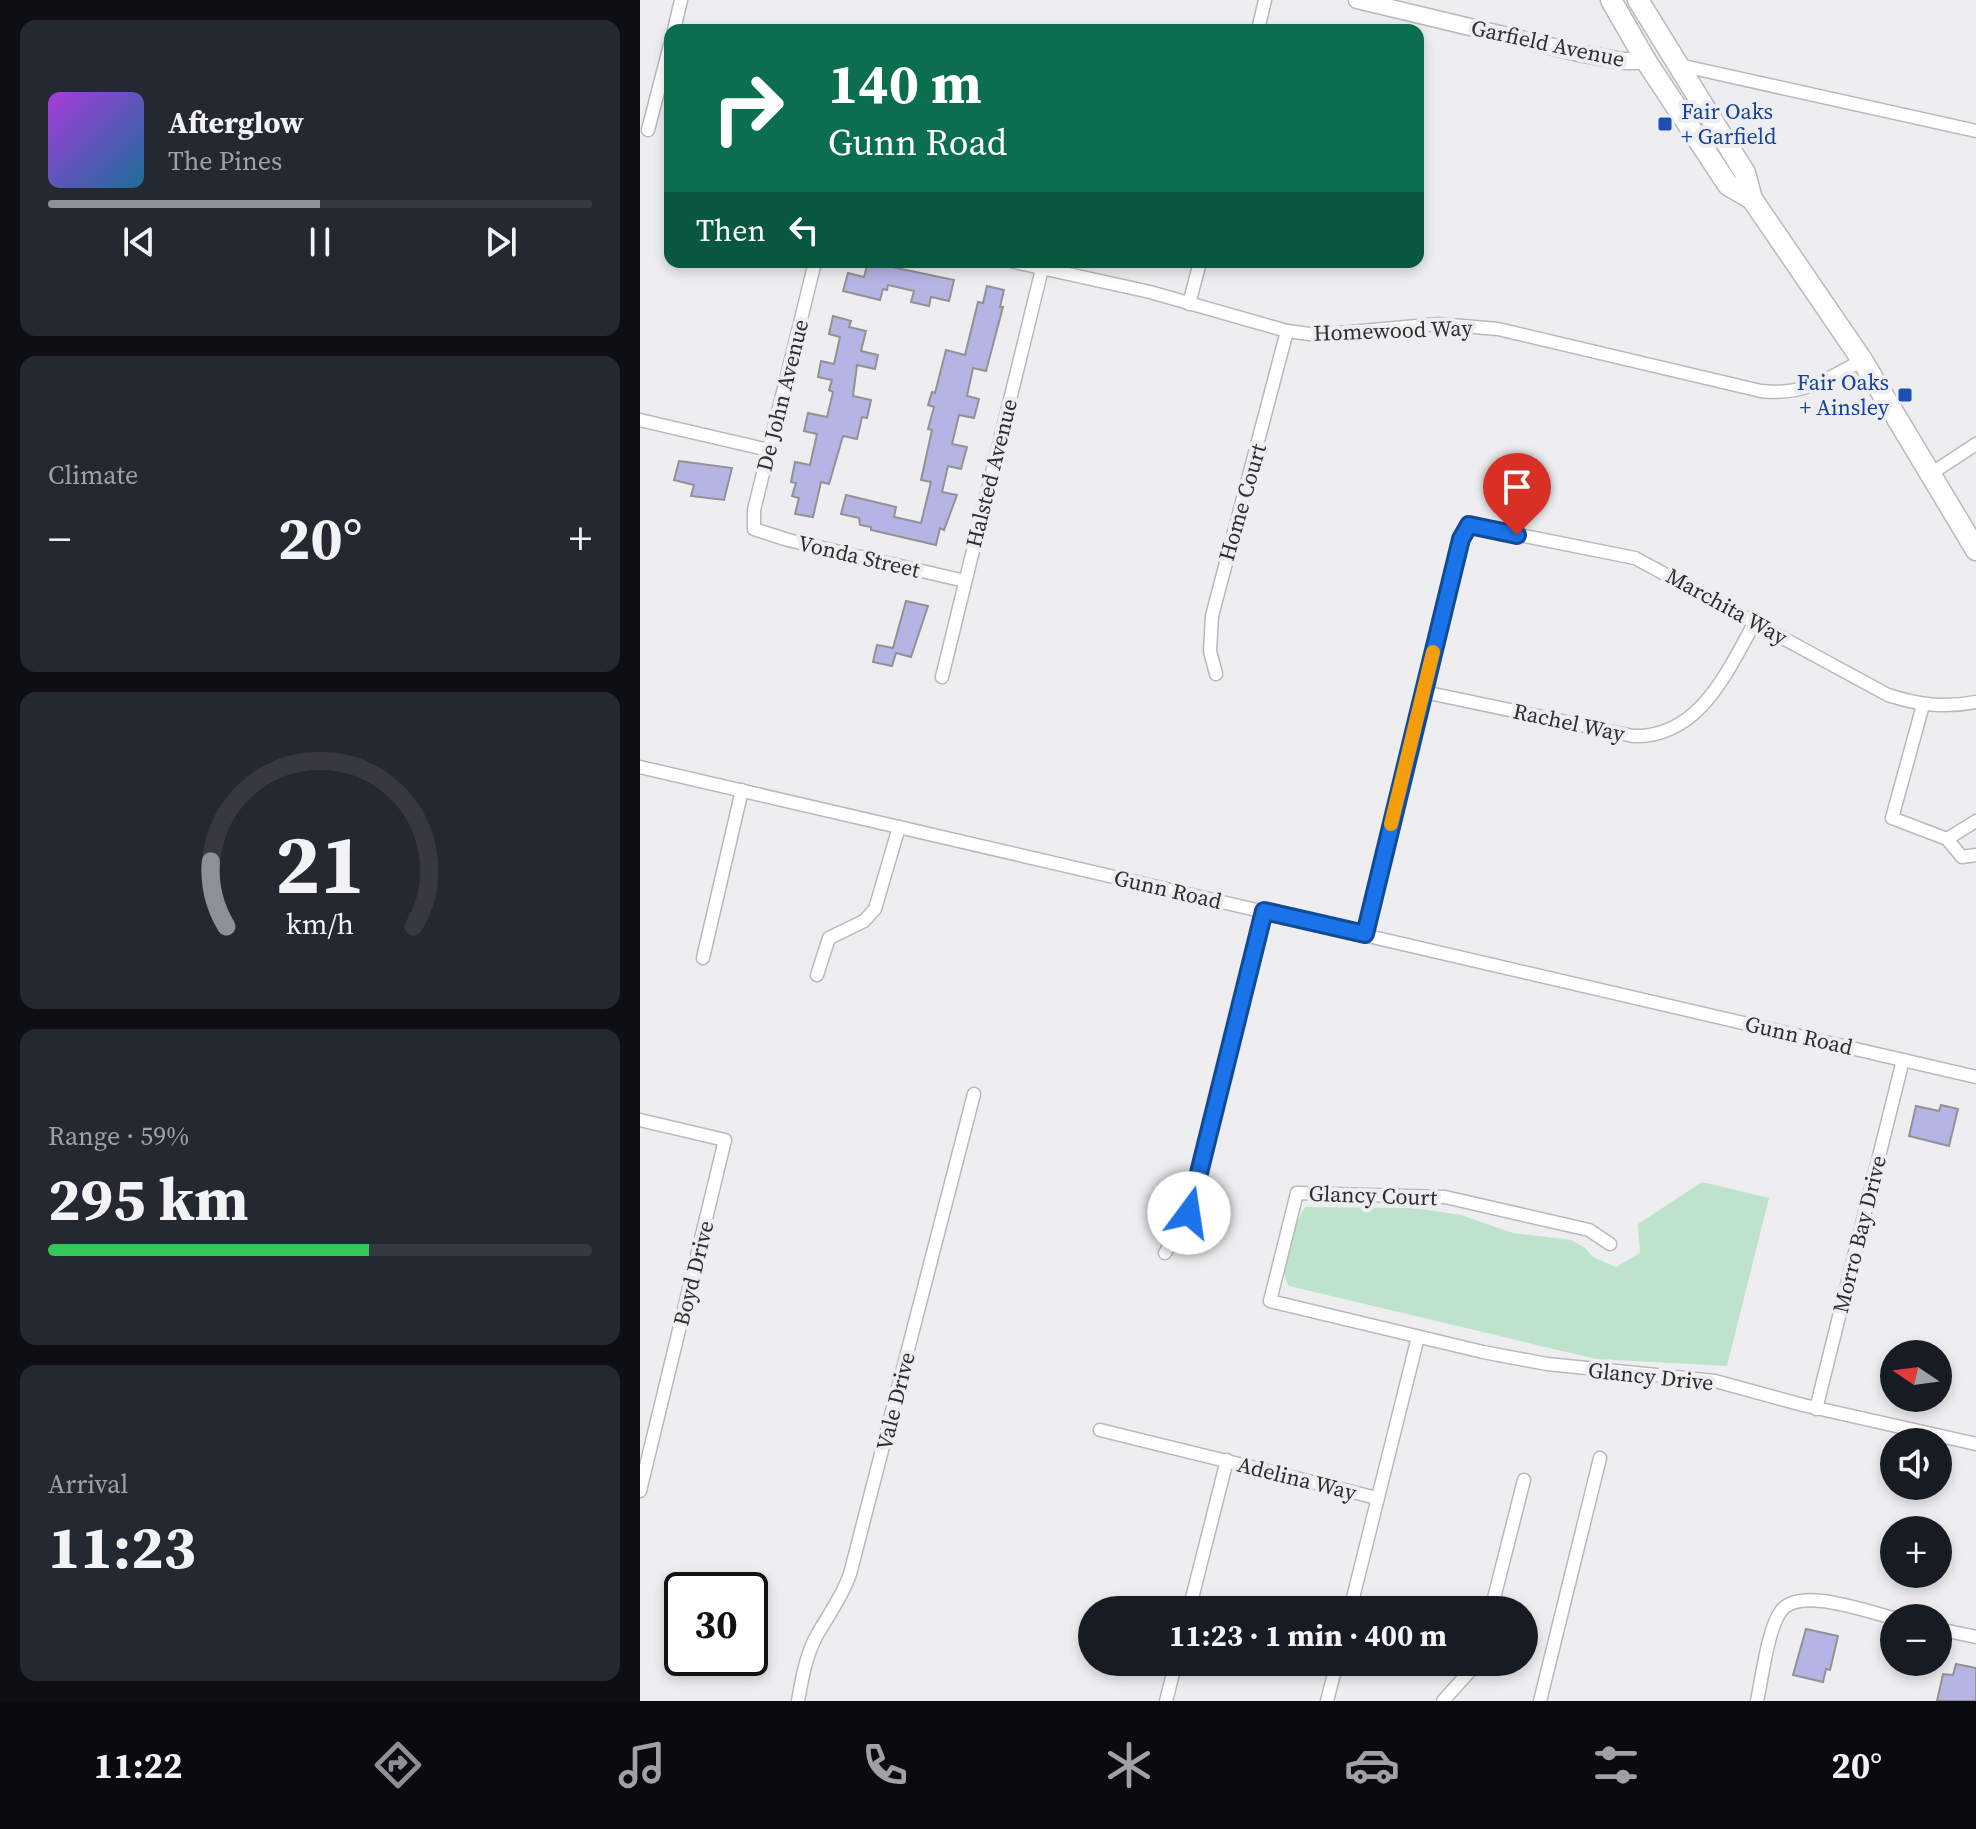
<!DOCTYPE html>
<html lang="en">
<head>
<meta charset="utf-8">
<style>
	:root { --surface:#171b24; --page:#242831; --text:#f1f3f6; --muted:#9ea1a6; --line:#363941; --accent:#8c9099 }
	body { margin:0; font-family:"Source Serif 4",serif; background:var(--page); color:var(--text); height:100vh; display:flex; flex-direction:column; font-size:30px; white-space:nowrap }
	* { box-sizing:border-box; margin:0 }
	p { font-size:26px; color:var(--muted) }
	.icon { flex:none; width:44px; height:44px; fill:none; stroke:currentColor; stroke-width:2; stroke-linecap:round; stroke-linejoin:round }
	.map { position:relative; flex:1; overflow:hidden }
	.sheet { display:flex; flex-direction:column; gap:20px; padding:20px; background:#0d0f14; width:640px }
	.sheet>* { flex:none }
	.banner { position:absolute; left:24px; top:24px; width:760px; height:244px; border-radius:16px; box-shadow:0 4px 12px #0003; background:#0b6e4f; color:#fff; overflow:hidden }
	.needle { width:52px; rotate:283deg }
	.controls { position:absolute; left:1240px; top:1340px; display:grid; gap:16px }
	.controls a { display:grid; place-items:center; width:72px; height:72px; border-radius:50%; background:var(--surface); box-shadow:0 4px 12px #0003; font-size:40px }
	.speed { position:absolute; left:24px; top:1572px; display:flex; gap:16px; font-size:40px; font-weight:700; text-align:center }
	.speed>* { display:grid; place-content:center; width:104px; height:104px; border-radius:50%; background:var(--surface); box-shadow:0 4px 12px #0003; line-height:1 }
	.speed .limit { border:4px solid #111; border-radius:12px; background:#fff; color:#111 }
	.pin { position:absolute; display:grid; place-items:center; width:68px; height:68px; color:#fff; margin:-82px -34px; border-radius:50% 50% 50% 0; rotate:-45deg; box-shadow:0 0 8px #0007 }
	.pin .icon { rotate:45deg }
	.me { position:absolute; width:88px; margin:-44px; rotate:14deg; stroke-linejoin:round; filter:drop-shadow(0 0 6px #0008) }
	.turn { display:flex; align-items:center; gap:28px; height:168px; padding:0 32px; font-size:36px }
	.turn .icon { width:104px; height:104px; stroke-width:2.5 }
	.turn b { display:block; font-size:56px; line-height:68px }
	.then { display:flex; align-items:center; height:76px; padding:0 32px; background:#0003; gap:16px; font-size:30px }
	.big { font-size:60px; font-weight:700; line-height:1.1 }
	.sheet .widget { flex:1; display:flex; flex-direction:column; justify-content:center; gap:12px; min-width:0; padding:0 28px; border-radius:16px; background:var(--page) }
	.sheet .dial { align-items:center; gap:0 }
	.dial svg { height:208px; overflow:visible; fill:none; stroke:var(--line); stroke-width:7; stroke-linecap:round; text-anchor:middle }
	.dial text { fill:var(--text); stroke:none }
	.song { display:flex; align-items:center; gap:24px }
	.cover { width:96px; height:96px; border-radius:12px; background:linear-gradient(135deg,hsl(280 70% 55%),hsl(200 70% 35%)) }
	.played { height:8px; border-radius:4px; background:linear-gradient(90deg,var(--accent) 50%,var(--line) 50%) }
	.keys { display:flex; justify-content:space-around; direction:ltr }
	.heat { display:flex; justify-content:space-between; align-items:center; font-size:44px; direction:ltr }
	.charge { height:12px; border-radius:6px; background:linear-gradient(90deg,#34c759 59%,var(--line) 0) }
	.trip { position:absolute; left:438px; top:1596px; width:460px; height:80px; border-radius:40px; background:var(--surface); box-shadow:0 4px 12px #0003; font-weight:700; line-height:80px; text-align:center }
	.tabs { display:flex; height:128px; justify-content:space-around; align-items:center; background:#090b0e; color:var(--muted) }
	.tabs .icon { width:56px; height:56px }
	.tabs .current { color:var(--accent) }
	.tabs b { font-size:36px; color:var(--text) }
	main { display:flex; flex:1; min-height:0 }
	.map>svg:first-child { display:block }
	.green { fill:#bde3cc }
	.building { fill:#b6b4e5; stroke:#929294; stroke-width:2 }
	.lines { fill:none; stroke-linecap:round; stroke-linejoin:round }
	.minor-casing { stroke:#b9b9bb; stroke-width:15 }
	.tertiary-casing { stroke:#b9b9bb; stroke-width:19 }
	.primary-casing { stroke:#b9b9bb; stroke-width:23 }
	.minor { stroke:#fff; stroke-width:12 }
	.tertiary { stroke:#fff; stroke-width:16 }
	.primary { stroke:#fff; stroke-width:20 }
	.route-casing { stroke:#114b97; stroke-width:20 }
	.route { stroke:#1a73e8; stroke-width:14 }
	.slow { stroke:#f59e0b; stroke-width:14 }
	.transit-dot { fill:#1a4fb4; stroke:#eeeef1; stroke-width:3 }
	.labels { text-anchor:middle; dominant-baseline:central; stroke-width:8; stroke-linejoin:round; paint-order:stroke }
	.street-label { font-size:22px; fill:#2e2e2f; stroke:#eeeef1 }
	.transit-label { font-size:22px; fill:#164399; stroke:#eeeef1; text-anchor:start }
</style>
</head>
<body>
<main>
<section class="sheet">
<div class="widget">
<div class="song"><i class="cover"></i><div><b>Afterglow</b><p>The Pines</p></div></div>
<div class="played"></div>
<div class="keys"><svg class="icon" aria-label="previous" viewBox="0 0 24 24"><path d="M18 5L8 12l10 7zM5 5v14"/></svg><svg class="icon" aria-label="pause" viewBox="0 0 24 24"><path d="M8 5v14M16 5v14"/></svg><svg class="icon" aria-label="next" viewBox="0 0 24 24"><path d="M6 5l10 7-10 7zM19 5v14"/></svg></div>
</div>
<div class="widget"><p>Climate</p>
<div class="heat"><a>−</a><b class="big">20°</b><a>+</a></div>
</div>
<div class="widget dial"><svg viewBox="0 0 100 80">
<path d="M14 69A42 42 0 1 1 86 69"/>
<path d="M14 69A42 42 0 0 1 8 44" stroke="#8c9099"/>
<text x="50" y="56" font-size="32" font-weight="700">21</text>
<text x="50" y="72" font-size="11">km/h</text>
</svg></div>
<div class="widget"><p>Range · 59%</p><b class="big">295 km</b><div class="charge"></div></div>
<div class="widget"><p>Arrival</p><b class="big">11:23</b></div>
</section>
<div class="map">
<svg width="1336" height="1701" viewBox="0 0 1336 1701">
	<rect width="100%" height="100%" fill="#eeeef1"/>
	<path class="green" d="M1062 1182 1129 1198 1087 1366 956 1359 649 1286C635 1264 654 1227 665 1207L775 1208 821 1215 873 1233 931 1240 945 1248 953 1257 976 1267 1000 1253 998 1224Z"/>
	<g class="building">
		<polygon points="228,262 314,280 309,301 291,297 289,306 271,302 274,291 248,285 247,290 243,289 240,300 203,291 208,273 224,277"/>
		<polygon points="347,286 364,290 360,307 363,307 346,371 333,368 327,396 339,399 334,418 319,415 312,444 327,447 321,469 308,466 302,492 317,495 304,530 300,528 296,545 231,530 231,527 220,525 219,518 201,514 206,495 256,507 254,517 281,523 291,482 281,480 292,430 288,429 294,407 288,405 292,392 295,393 306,350 325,355 338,302 343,303"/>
		<polygon points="193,316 211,321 209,327 226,331 221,351 238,355 235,369 217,365 213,396 231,400 227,418 222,417 217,439 203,436 189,484 181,482 173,517 155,514 159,498 152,496 156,483 151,482 155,462 170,465 177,434 164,431 168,413 187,417 193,392 189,390 192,380 178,377 181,361 194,364 200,337 189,334"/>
		<polygon points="39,461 92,468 84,500 51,496 54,485 34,480"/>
		<polygon points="266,601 288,606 271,657 256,653 252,666 233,662 237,645 253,648"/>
		<polygon points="1301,1105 1318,1109 1309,1146 1269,1136 1276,1106 1299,1111"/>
		<polygon points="1166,1629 1198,1636 1190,1670 1186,1669 1183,1682 1153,1675"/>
		<polygon points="1316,1664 1336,1668 1336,1701 1297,1701 1303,1674 1313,1675"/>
	</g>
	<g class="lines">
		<defs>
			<g id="minor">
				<polyline points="34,30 41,0"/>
				<polyline points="618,30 625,0"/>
				<polyline points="1039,65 1336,131"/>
				<polyline points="8,130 30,45"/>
				<polyline points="175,262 114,510 114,529 148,540 325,581"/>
				<path d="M374 262 510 292 647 331 677 335 799 324 858 329 1121 391C1161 396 1189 379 1222 360"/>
				<polyline points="549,304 560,262"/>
				<polyline points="0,420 129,450"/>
				<polyline points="1292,473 1336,444"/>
				<polyline points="576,674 570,651 572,616 647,331"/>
				<polyline points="302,677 402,269"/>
				<path d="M784 692 993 736C1059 738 1087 672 1115 622"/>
				<polyline points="1283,705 1252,818 1307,839"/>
				<polyline points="0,767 1336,1077"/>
				<polyline points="1336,821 1307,839 1322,857 1336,855"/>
				<path d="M725 934 821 539 829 525 995 558 1248 695C1279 705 1304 708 1336 702"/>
				<polyline points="63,958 102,790"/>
				<polyline points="177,975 189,938 224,921 235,909 259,827"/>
				<polyline points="0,1120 85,1140 0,1491"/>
				<polyline points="970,1244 949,1230 805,1197 657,1193 630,1301 843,1352 907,1364 1075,1381 1163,1405 1336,1444"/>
				<polyline points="525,1253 549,1213 624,911"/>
				<polyline points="1176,1409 1263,1060"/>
				<polyline points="460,1430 737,1498"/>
				<polyline points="549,1610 587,1460"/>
				<polyline points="710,1610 778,1337"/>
				<polyline points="851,1610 884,1480"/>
				<polyline points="1298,1629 1336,1637"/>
				<polyline points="668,1662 695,1668"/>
				<path d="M158 1701C162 1678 166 1655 177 1635 189 1614 202 1597 210 1574L334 1094"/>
				<polyline points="526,1701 536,1662"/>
				<polyline points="687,1701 697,1662"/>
				<polyline points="803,1701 838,1662"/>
				<polyline points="900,1701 960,1458"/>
				<path d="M1117 1701C1122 1678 1128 1628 1141 1611 1160 1586 1227 1612 1254 1618"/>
			</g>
			<polyline id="tertiary" points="717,0 943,54 983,61 1006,61"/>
			<g id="primary">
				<polyline points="971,0 1006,61 1088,185 1112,199"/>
				<polyline points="998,0 1105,173 1112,199 1222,360 1336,550"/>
			</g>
		</defs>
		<use href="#minor" class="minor-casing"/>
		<use href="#tertiary" class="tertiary-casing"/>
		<use href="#primary" class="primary-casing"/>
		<use href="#minor" class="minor"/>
		<use href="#tertiary" class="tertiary"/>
		<use href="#primary" class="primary"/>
	</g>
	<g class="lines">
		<defs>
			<polyline id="route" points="549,1213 624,911 725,934 821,539 829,525 877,535"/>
		</defs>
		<use href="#route" class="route-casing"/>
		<use href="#route" class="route"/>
		<polyline class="slow" points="751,824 793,652"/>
	</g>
	<g class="transit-dot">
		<rect x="1017" y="116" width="16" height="16" rx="4"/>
		<rect x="1257" y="387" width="16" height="16" rx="4"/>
	</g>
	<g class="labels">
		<g class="street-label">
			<text transform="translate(908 43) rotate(12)">Garfield Avenue</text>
			<text transform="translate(753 330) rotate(-2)">Homewood Way</text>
			<text transform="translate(142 395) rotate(-76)">De John Avenue</text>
			<text transform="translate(351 473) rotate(-76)">Halsted Avenue</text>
			<text transform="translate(602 502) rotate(-74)">Home Court</text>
			<text transform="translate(219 556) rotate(13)">Vonda Street</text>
			<text transform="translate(1087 606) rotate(29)">Marchita Way</text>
			<text transform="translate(929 722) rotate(12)">Rachel Way</text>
			<text transform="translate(528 889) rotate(13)">Gunn Road</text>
			<text transform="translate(1159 1035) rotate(13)">Gunn Road</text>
			<text transform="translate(733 1195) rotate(2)">Glancy Court</text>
			<text transform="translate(1219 1234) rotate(-76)">Morro Bay Drive</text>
			<text transform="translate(53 1273) rotate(-76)">Boyd Drive</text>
			<text transform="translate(1011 1376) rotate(6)">Glancy Drive</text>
			<text transform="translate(255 1401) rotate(-76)">Vale Drive</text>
			<text transform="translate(657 1478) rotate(14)">Adelina Way</text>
		</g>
		<g class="transit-label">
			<text x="1041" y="111">Fair Oaks<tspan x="1041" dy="25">+ Garfield</tspan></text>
			<text x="1249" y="382" text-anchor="end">Fair Oaks<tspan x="1249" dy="25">+ Ainsley</tspan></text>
		</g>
	</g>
</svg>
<div class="controls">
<a><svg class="needle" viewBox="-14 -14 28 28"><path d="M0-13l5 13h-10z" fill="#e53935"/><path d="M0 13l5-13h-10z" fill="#9ea1a6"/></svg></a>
<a><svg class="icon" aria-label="sound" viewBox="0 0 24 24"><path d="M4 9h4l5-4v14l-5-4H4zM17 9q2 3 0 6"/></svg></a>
<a>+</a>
<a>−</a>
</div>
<div class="speed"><div class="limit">30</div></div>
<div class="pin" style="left:877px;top:535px;background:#d93025"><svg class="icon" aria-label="arrive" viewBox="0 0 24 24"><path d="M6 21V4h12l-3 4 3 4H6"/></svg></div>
<svg class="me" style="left:549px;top:1213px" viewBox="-20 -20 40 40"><circle r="19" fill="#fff"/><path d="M0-13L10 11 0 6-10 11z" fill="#1a73e8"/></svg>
<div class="trip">11:23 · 1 min · 400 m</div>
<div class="banner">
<div class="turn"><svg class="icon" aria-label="right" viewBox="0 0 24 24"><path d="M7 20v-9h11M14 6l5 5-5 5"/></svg><div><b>140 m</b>Gunn Road</div></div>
<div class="then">Then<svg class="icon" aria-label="left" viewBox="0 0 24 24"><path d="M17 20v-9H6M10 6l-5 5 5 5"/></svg></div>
</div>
</div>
</main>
<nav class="tabs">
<b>11:22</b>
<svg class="icon current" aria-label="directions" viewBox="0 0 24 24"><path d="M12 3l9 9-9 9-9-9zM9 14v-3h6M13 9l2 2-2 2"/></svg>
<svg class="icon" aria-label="music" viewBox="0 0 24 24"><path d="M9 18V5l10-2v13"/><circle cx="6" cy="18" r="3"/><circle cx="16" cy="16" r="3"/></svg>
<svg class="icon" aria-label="phone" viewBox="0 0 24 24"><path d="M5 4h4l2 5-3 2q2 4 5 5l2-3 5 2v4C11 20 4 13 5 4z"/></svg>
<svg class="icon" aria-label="climate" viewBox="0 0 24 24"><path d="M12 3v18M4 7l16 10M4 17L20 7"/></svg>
<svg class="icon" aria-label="car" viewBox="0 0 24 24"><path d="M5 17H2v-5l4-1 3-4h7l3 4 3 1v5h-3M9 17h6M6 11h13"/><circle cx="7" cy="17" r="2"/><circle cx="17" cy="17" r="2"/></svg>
<svg class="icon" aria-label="filters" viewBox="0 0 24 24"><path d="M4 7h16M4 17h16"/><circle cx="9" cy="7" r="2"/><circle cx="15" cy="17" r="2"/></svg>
<b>20°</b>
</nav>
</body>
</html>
